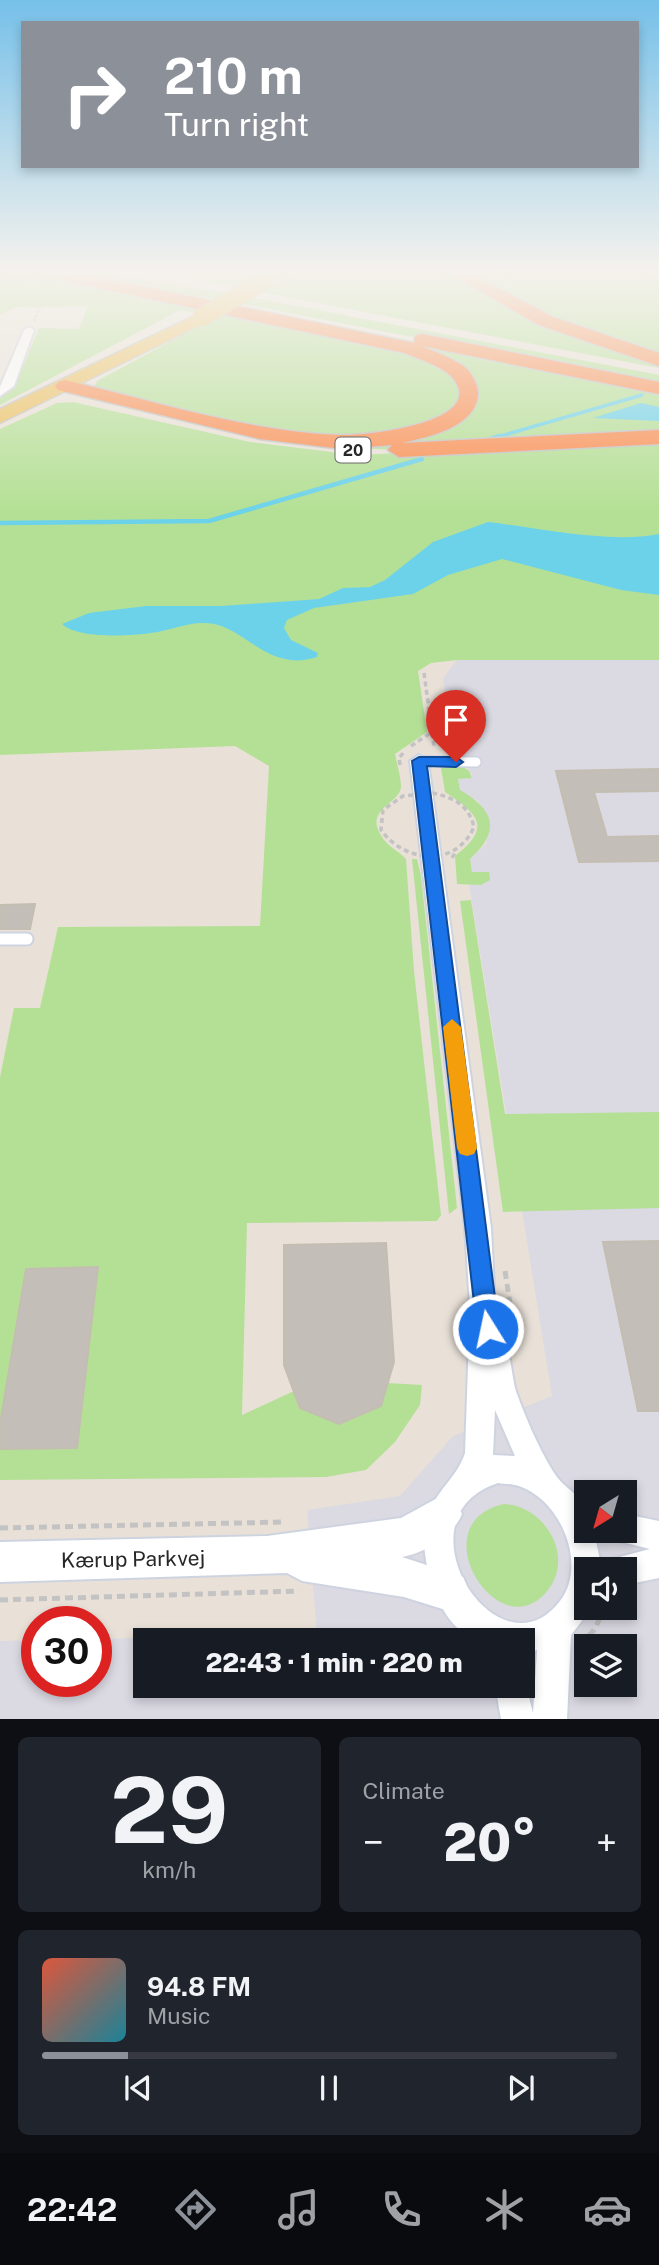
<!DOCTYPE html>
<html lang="en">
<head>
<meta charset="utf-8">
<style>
	:root { --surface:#171b24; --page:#20242c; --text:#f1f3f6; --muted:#9ea1a6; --line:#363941; --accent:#8c9099 }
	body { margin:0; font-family:"Public Sans",sans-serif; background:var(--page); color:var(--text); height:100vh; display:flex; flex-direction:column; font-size:26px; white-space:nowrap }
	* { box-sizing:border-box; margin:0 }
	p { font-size:23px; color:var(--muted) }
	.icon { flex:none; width:38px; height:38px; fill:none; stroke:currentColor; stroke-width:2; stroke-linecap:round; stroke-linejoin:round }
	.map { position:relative; height:1719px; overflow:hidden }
	.drawer { display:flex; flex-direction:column; gap:18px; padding:18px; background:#0d0f14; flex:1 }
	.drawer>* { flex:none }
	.top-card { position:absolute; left:21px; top:21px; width:618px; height:147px; border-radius:0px; box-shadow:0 4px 10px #0003; background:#8c9099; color:#fff; overflow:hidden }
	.needle { width:46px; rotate:217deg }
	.fabs { position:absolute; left:574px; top:1480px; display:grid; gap:14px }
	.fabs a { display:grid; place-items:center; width:63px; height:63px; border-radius:0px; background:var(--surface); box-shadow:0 4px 10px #0003; font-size:35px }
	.speed { position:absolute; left:21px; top:1606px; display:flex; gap:14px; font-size:35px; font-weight:700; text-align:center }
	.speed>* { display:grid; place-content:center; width:91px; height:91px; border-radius:50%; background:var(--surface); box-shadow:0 4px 10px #0003; line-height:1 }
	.speed .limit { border:10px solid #d22; background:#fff; color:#111 }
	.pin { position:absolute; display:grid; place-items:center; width:60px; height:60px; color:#fff; margin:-72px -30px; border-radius:50% 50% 50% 0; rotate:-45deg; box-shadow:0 0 7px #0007 }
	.pin .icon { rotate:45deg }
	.me { position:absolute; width:77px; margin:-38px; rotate:350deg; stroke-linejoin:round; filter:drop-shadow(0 0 5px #0008) }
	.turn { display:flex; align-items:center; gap:24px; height:147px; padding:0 28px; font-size:32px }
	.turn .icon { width:91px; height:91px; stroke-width:2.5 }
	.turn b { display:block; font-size:49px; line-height:60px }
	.big { font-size:52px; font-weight:800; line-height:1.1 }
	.drawer .widget { flex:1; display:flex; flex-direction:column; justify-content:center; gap:10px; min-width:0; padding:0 24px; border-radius:10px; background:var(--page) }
	.drawer .dial { align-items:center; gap:0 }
	.dial b { font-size:91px; line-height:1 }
	.song { display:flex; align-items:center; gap:21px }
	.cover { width:84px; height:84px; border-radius:10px; background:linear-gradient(135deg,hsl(10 70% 55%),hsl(190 70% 35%)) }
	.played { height:7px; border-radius:4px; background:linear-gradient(90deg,var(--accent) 15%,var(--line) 15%) }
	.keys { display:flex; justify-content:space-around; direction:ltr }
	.heat { display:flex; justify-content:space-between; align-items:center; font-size:38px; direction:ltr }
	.drawer .tiles { flex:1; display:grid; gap:18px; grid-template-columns:1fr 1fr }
	.widget:last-child { grid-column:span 2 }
	.trip { position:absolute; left:133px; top:1628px; width:402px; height:70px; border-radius:0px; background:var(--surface); box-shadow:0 4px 10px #0003; font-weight:800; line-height:70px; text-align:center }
	.tabs { display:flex; height:112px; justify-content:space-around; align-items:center; background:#090b0e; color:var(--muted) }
	.tabs .icon { width:49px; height:49px }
	.tabs .current { color:var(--accent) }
	.tabs b { font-size:32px; color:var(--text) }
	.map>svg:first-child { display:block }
	.industrial { fill:#dbd9e2; fill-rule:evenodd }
	.green { fill:#b4e095 }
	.water { fill:#6cd2ea }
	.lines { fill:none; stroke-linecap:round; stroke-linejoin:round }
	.stream-far1 { stroke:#6cd2ea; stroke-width:3.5 }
	.stream { stroke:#6cd2ea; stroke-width:4.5 }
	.building { fill:#c4beb8; stroke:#c4bdb2; stroke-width:2 }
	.service-far1-casing { stroke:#ced3e0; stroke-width:12 }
	.service-casing { stroke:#ced3e0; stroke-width:15 }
	.minor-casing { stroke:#ced3e0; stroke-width:4 }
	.tertiary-casing { stroke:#ced3e0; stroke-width:4 }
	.primary-casing { stroke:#c3c3c3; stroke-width:3 }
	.motorway-casing { stroke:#c3c3c3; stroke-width:3 }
	.path-far2 { stroke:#c3c3c3; stroke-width:2; stroke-dasharray:2.5 2; stroke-linecap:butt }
	.path-far1 { stroke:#c3c3c3; stroke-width:3.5; stroke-dasharray:5 3.5; stroke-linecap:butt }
	.path { stroke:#c3c3c3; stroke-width:5; stroke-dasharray:8 5; stroke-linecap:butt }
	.service-far1 { stroke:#fff; stroke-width:9 }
	.service { stroke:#fff; stroke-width:11 }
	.minor { fill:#fff; fill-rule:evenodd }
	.tertiary { fill:#fff; fill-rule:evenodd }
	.primary { fill:#ecbf5b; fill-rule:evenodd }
	.motorway { fill:#fa8f53; fill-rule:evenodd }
	.primary-bridge-casing { stroke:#c3c3c3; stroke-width:19; stroke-linecap:butt }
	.primary-bridge { stroke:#ecbf5b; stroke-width:18 }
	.route { fill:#1a73e8; stroke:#114b97; stroke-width:2 }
	.slow { fill:#f59e0b }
	.labels { text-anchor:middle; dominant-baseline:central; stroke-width:6; stroke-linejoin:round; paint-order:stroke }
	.shield { fill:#fff; stroke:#686868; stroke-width:2 }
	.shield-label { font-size:16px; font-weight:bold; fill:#272727 }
	.near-street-label { font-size:21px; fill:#272727; stroke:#fff }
</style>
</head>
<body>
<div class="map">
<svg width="659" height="1719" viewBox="0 0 659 1719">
	<rect width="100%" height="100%" fill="#e9e1d8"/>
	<path class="industrial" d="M457 660H659V1719H0V1641L37 1640V1682H96V1639L317 1634 307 1510 400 1496 453 1436 552 1396 469 884 481 885 489 880 472 872 470 859 487 843 479 802 460 790 458 779 472 778 471 773 467 768 457 767 453 757 443 678ZM586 1493H625V1531H586ZM586 1570H625V1608H586ZM145 1640H523V1685H145ZM586 1647H625V1685H586Z"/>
	<g class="green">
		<polygon points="0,272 24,272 206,308 196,313 180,310 0,405 0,395 14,388 39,328 79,329 88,306 16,307 0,315"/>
		<polygon points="63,272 104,272 229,294 220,300"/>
		<polygon points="146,272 264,272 240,288"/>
		<polygon points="293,272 451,272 468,283 659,362 659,368 260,292"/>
		<polygon points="465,272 659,272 659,356 579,330"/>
		<polygon points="249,297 659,375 659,385 238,303"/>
		<polygon points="227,311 401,349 452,373 460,390 459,398 447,413 406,431 334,437 278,430 191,412 107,393 95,386 97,381"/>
		<path d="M363 333 659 393V434C550 441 433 456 324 446 242 438 160 415 80 397L82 395C183 417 336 468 434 430 448 425 465 416 471 402 479 385 467 371 454 362 427 344 389 347 363 333Z"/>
		<path d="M73 402 250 442 356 455 659 441V660H457L431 663 418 671 427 732 395 754C397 764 401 777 401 787 399 805 363 809 382 837 388 847 399 851 406 859L414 971 441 1215 437 1221 247 1223 242 1415 294 1391 300 1408 340 1424 381 1406 388 1383 422 1385 420 1405 395 1442 366 1470 326 1477 0 1480V1077L14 1008H40L58 927 260 926 269 766 235 746 0 755V429L57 403Z"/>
		<path d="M463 767 469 771 472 778 458 779 460 790C495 810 501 831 470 859L472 872H489L490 880 481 885 457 884 455 856C493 827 478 814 445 792L441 768Z"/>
		<polygon points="412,859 417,859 421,876 457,1208 449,1214"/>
		<polygon points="471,900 505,1114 659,1112 659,1208 503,1212 460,901"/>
		<path d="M504 1504C544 1506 575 1555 548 1590 500 1652 418 1523 504 1504Z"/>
	</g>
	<g class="water">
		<polygon points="641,403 659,407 659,421 593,418"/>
		<path d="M488 522C540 528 608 544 659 534V595L621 590 502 559 448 575 413 594 314 608 287 620 284 628 291 640 318 653 317 657C265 674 244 622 203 623 185 623 169 631 151 633 130 636 77 639 62 624L89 613 146 606H221L319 599 343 588 370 587 385 580 433 542Z"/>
	</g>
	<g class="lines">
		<polyline class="stream-far1" points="494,438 642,395"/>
		<g class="stream">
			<polyline points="490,439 500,436"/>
			<polyline points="0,523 209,521 422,459"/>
		</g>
	</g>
	<g class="building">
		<polygon points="659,769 659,791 594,792 607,837 659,836 659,861 579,862 556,771"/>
		<polygon points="35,904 30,929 0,929 0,905"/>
		<polygon points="659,1241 659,1411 638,1411 603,1242"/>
		<polygon points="386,1243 394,1362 381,1406 339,1424 300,1408 284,1365 284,1245"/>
		<polygon points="98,1267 77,1448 0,1449 0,1424 26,1269"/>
	</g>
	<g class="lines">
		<defs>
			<polyline id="service-far1" points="419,761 476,762"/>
			<polyline id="service" points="0,939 27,939"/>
			<g id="minor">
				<polygon points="29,327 34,330 14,386 0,396 0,387 24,330"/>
				<path d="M419 755 428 761 491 1228 496 1328C512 1340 510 1376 517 1394 526 1419 538 1446 551 1468 567 1497 586 1487 586 1531H594L602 1570H586V1608H592L571 1635 567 1719H501L495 1685H523V1675L533 1713 537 1650 523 1654V1640C509 1640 488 1644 475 1639 437 1627 416 1551 427 1517 436 1490 457 1478 465 1453L470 1307 465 1228 410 761ZM495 1410 515 1456 493 1455ZM498 1483C504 1484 512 1484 519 1486 561 1500 588 1565 560 1601 498 1682 393 1517 498 1483Z"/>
				<polygon points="625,1514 659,1521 659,1578 625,1585 625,1570 608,1570 612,1559 650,1549 614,1540 611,1531 625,1531"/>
			</g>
			<path id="tertiary" d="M443 1495 456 1501 462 1514C454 1535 425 1553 402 1557L463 1577 469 1591 463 1605 449 1611 404 1597 302 1581 287 1573 0 1582V1542L267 1536 401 1518Z"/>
			<g id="primary">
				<polygon points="268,272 286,272 268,285 256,285 256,279"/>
				<polygon points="202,312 208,313 210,317 208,321 0,423 0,409"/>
			</g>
			<g id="motorway">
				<path d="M39 272H74L414 343 415 336 422 334 659 382V394L422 346C435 352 450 357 462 365 470 370 477 382 478 392 478 427 428 437 402 443L659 430V444L399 457 388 450 392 445 342 449 260 439 58 390 55 386 58 382 65 380C155 401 248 432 341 435 364 436 491 423 452 377 442 366 418 359 405 353L47 277Z"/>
				<polygon points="447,272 468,272 553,317 659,353 659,366 539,325"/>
			</g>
		</defs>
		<use href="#service-far1" class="service-far1-casing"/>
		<use href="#service" class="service-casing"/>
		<use href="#minor" class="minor-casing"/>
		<use href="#tertiary" class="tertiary-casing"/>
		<use href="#primary" class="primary-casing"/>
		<use href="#motorway" class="motorway-casing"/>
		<g class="path-far2">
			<polyline points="637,272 659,279"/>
			<polyline points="0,274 36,281"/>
			<polyline points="34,321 49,287"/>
		</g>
		<g class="path-far1">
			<polyline points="424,673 432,732"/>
			<polyline points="411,746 432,732 434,747"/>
			<polyline points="400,765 399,758 405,751"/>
			<path d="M432 793C453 797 469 805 474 827 456 868 405 863 381 830L383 810 403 796Z"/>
			<polyline points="452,858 456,851"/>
		</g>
		<g class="path">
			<polyline points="505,1271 515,1336"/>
			<polyline points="0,1528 285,1522"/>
			<polyline points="0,1600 299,1591"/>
			<polyline points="580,1645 594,1630 605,1608"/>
		</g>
		<use href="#service-far1" class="service-far1"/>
		<use href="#service" class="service"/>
		<use href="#minor" class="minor"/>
		<use href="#tertiary" class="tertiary"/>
		<use href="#primary" class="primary"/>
		<use href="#motorway" class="motorway"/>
		<defs>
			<polyline id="primary-bridge" points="202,317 262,282"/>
		</defs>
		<use href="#primary-bridge" class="primary-bridge-casing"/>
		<use href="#primary-bridge" class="primary-bridge"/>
	</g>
	<linearGradient id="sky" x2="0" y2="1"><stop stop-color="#76c0e9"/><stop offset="0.53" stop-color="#f5f2ed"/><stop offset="1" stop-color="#f5f2ed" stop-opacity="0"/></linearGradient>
	<rect width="659" height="512" fill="url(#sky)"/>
	<polygon class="route" points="419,757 456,757 463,762 456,767 427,766 499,1329 496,1337 488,1340 480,1337 477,1329 412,761"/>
	<polygon class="slow" points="452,1019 461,1027 477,1148 474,1154 467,1156 460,1154 457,1148 443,1027"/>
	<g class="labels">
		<rect class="shield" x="335.5" y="437.5" width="35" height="25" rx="5"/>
		<g class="shield-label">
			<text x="353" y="450">20</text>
		</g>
		<g class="near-street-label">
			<text transform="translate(133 1559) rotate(-1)">Kærup Parkvej</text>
		</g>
	</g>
</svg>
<div class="fabs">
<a><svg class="needle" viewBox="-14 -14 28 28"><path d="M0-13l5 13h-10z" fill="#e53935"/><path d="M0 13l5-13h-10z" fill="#9ea1a6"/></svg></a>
<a><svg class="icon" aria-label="sound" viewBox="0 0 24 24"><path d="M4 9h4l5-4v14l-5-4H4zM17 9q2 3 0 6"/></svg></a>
<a><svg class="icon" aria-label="layers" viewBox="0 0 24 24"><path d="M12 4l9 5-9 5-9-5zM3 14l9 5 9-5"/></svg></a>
</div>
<div class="speed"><div class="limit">30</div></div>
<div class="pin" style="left:456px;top:762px;background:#d93025"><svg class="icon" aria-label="arrive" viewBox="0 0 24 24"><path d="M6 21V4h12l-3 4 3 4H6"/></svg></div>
<svg class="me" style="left:488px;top:1329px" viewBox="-20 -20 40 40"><circle r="17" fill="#1a73e8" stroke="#fff" stroke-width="3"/><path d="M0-11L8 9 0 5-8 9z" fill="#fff"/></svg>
<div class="trip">22:43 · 1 min · 220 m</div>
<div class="top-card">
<div class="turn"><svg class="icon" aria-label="right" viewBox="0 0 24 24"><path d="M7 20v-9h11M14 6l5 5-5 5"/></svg><div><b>210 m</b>Turn right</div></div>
</div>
</div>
<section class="drawer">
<div class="tiles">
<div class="widget dial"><b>29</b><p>km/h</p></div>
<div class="widget"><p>Climate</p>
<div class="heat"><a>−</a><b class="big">20°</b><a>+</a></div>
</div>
<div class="widget">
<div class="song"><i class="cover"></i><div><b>94.8 FM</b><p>Music</p></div></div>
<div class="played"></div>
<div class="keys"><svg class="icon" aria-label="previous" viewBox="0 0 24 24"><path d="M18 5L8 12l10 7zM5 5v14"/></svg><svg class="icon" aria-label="pause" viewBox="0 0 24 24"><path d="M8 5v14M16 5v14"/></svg><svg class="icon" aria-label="next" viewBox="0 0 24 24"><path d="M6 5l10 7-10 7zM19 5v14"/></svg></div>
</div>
</div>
</section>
<nav class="tabs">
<b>22:42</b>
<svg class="icon current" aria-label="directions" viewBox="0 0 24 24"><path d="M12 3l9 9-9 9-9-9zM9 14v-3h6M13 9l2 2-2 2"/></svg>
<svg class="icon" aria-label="music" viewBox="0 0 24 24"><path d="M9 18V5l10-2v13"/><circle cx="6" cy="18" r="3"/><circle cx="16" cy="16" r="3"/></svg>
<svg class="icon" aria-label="phone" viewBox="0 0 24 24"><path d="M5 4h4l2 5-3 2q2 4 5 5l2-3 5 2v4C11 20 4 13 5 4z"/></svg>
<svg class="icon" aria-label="climate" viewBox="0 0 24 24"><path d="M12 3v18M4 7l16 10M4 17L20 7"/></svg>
<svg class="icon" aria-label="car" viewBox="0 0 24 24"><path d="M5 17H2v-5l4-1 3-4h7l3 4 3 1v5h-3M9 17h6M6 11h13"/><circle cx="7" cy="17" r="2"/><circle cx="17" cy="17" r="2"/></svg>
</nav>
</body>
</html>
